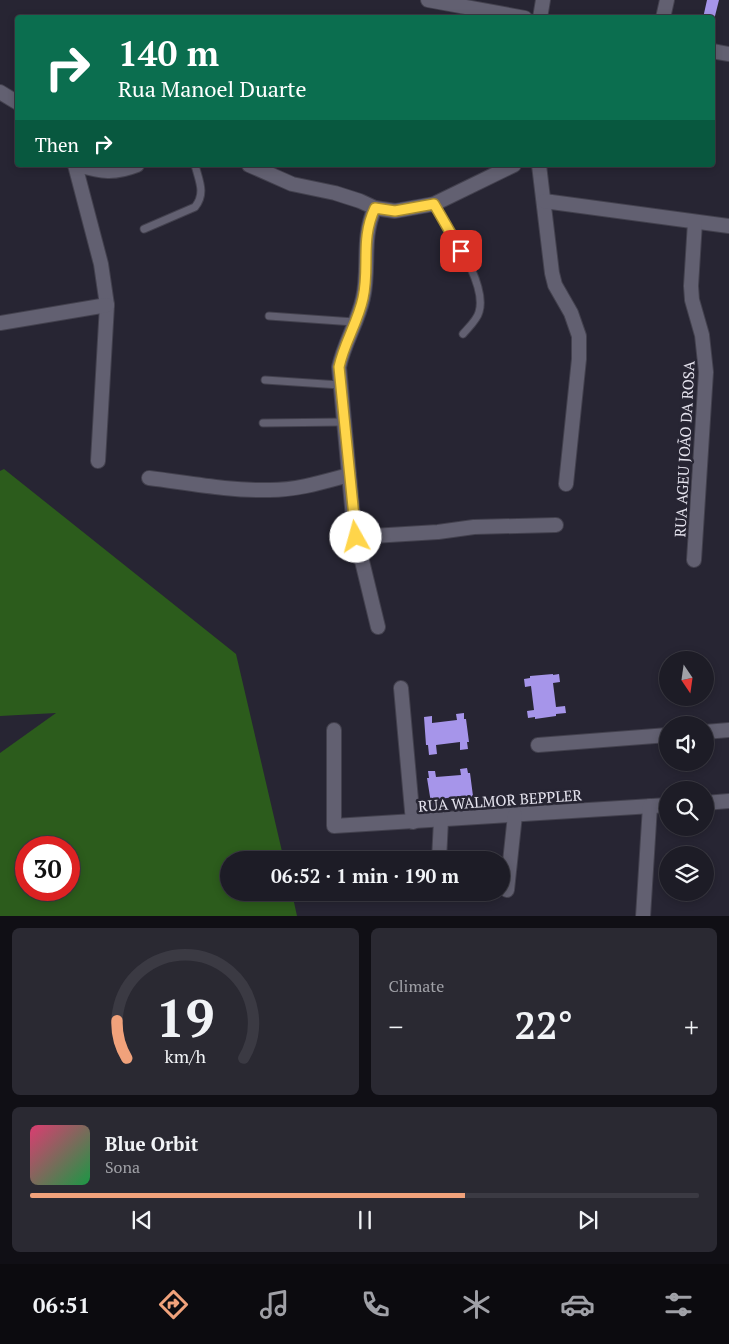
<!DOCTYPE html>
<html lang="en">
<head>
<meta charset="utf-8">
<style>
	:root { --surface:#1d1c26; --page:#2a2932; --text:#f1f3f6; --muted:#a0a1a7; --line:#3b3a43; --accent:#f1a27b }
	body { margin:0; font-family:"PT Serif",serif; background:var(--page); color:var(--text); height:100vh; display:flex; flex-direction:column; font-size:19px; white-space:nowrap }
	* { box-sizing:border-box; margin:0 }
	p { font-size:16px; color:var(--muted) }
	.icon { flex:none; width:28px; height:28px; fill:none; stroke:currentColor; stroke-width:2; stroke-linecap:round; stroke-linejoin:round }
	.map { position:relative; height:916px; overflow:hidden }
	.sheet { display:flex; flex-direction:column; gap:12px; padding:12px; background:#100f15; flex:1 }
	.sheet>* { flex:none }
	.banner { position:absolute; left:15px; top:15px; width:700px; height:152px; border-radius:5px; box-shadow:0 2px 8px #0003,0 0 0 1px var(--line); background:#0b6e4f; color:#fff; overflow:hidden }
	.needle { width:32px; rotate:167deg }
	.buttons { position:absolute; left:659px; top:651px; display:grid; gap:10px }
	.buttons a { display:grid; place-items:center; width:55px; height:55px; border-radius:50%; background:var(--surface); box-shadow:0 2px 8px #0003,0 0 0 1px var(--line); font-size:25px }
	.speed { position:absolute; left:15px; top:836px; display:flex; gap:10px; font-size:25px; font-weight:700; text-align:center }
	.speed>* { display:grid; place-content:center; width:65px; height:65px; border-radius:50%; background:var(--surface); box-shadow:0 2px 8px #0003,0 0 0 1px var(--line); line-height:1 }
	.speed .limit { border:8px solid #d22; background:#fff; color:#111 }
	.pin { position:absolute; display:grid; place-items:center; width:42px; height:42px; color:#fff; margin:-21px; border-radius:10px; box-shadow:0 2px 8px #0006 }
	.me { position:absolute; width:55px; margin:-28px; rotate:353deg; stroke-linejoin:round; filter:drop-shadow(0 0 4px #0008) }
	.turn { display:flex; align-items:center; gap:18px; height:105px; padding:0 20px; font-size:22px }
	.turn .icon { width:65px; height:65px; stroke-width:2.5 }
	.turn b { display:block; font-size:35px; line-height:42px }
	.then { display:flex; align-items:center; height:48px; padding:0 20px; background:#0003; gap:10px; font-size:19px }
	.big { font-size:38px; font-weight:800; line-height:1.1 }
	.sheet .card { flex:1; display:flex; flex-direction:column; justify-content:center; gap:8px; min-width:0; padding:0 18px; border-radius:8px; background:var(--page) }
	.sheet .dial { align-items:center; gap:0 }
	.dial svg { height:130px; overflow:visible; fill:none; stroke:var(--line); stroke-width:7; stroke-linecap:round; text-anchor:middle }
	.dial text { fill:var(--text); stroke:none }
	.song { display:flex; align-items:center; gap:15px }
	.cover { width:60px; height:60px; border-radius:8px; background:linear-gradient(135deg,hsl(340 70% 55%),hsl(140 70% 35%)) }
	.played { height:5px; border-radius:2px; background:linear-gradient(90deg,var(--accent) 65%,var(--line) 65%) }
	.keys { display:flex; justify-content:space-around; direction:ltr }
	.heat { display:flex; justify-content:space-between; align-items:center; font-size:28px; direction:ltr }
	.sheet .tiles { flex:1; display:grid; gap:12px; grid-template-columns:1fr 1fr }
	.card:last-child { grid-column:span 2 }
	.trip { position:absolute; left:220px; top:851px; width:290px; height:50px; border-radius:25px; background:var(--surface); box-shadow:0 2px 8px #0003,0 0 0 1px var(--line); font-weight:800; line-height:50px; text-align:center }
	.menu { display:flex; height:80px; justify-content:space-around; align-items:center; background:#0c0b0f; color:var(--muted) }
	.menu .icon { width:35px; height:35px }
	.menu .active { color:var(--accent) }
	.menu b { font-size:22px; color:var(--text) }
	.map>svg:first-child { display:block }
	.green { fill:#2c5c1c; fill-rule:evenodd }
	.building { fill:#a695ea }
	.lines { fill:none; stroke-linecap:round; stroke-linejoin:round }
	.service-casing { stroke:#43414e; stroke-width:9 }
	.minor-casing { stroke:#43414e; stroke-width:16 }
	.tertiary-casing { stroke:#43414e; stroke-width:16 }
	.service { stroke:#626071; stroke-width:7 }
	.minor { stroke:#626071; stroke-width:14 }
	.tertiary { stroke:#626071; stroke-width:14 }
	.route-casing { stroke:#a68a30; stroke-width:12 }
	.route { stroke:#ffd54a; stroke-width:9 }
	.labels { text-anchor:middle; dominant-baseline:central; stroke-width:5; stroke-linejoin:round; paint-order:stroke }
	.street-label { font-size:15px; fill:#e6e4ef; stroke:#272533 }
</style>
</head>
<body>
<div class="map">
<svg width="729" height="917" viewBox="0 0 729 917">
	<rect width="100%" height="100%" fill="#272533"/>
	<path class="green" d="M4 469 236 654 284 860H229V892L292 893 297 916H0V753L56 713 0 716V471ZM26 848H69V890H26Z"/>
	<g class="building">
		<polygon points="707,0 719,0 713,24 712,18 703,18"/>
		<polygon points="553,674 553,675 559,674 560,682 553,683 556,707 565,706 566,713 556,714 556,716 535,719 535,717 528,718 527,711 534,710 531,686 525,687 524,679 530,678 530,676"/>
		<polygon points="464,713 464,719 466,719 469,742 467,742 468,749 460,750 460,742 436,745 437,754 429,755 428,745 426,745 424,717 432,716 432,723 457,720 456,714"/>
		<polygon points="467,768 468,773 470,773 473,796 471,797 472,803 464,804 463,796 439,799 440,808 432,809 427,778 429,778 428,771 435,771 436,777 461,775 460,769"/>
	</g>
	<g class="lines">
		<defs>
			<g id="service">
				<path d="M434 204C448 229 488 283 479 312 477 320 468 328 463 334"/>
				<path d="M144 229 195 207C206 193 199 181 195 165"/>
				<polyline points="269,316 354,322"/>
				<polyline points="265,380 340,385"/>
				<polyline points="263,423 344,422"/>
			</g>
			<g id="minor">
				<polyline points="540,18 543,0"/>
				<polyline points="663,18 667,0"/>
				<polyline points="0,92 18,103"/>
				<polyline points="75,165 101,264 107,305 98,461"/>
				<path d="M78 165C102 172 114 174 137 165"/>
				<polyline points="249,165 292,184 335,193 360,201 375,208 395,211 434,204 514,165"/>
				<polyline points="539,165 552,273 555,285 571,313 579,336 579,359 566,484"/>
				<polyline points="544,201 729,226"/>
				<path d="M375 208C361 238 370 268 363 298 358 322 344 343 339 367L354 528 378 627"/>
				<polyline points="0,323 107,305"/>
				<path d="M149 478C189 483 230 491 270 490 297 490 323 482 349 475"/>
				<polyline points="356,537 438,532 474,527 556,525"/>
				<polyline points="694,560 706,372 702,335 692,300 691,286 695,222"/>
				<polyline points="401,688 413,822"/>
				<polyline points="334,730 334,826 668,805"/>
				<polyline points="705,732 729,730"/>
				<polyline points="538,745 668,735"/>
				<polyline points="705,803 729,801"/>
				<polyline points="439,860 441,820"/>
				<polyline points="507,890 515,815"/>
				<polyline points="643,917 650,806"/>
			</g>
			<g id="tertiary">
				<polyline points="428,0 525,18"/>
				<polyline points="712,51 729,54"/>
			</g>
		</defs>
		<use href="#service" class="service-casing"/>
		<use href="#minor" class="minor-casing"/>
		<use href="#tertiary" class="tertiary-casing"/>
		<use href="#service" class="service"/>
		<use href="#minor" class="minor"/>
		<use href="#tertiary" class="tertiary"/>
	</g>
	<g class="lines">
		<defs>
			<path id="route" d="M356 537 339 367C344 343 358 322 363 298 370 267 360 239 375 208L395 211 434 204 461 251"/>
		</defs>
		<use href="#route" class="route-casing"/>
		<use href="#route" class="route"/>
	</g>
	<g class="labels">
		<g class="street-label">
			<text transform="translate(684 449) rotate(-87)">RUA AGEU JOÃO DA ROSA</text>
			<text transform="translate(500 800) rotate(-4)">RUA WALMOR BEPPLER</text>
		</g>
	</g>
</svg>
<div class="buttons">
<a><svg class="needle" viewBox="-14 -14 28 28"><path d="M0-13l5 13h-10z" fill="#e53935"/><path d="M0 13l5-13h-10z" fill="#a0a1a7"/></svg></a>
<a><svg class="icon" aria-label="sound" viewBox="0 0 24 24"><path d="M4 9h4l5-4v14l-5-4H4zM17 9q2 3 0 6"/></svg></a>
<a><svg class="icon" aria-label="search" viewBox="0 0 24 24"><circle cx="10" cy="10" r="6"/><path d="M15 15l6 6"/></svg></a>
<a><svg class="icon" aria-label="layers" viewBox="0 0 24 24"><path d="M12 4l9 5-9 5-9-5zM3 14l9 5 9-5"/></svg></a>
</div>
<div class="speed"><div class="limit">30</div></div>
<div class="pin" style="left:461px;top:251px;background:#d93025"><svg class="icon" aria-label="arrive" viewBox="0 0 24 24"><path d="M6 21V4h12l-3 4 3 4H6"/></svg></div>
<svg class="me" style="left:356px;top:537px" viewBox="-20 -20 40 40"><circle r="19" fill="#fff"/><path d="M0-13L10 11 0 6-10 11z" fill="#ffd54a"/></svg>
<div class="trip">06:52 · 1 min · 190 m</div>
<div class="banner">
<div class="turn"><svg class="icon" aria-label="right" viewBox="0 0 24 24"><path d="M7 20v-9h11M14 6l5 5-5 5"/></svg><div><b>140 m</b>Rua Manoel Duarte</div></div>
<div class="then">Then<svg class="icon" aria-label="right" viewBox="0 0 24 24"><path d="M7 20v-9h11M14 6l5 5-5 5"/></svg></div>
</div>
</div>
<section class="sheet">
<div class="tiles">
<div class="card dial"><svg viewBox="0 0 100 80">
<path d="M14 69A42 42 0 1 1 86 69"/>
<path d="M14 69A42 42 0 0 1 8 46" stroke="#f1a27b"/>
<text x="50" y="56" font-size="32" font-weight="700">19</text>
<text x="50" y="72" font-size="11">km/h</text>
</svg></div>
<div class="card"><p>Climate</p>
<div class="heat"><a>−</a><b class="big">22°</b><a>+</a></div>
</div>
<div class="card">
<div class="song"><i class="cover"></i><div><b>Blue Orbit</b><p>Sona</p></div></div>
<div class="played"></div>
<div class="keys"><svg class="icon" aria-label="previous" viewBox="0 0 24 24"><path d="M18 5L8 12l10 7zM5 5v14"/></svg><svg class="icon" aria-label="pause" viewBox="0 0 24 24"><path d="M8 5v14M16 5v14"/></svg><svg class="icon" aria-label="next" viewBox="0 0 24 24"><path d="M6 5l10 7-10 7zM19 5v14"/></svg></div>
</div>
</div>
</section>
<nav class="menu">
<b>06:51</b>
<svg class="icon active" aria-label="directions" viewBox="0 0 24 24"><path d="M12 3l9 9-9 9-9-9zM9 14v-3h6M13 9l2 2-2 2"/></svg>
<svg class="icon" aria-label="music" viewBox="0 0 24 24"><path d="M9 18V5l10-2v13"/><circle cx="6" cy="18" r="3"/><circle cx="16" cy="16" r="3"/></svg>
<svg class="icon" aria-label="phone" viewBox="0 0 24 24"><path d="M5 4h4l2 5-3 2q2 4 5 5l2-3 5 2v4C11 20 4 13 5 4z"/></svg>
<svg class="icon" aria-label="climate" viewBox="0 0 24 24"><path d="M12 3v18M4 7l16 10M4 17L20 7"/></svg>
<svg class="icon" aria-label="car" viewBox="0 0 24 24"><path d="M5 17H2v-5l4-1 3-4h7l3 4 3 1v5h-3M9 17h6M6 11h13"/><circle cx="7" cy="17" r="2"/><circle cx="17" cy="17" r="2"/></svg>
<svg class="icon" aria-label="filters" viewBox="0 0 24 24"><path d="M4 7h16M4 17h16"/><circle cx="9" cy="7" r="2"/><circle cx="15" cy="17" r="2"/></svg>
</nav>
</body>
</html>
